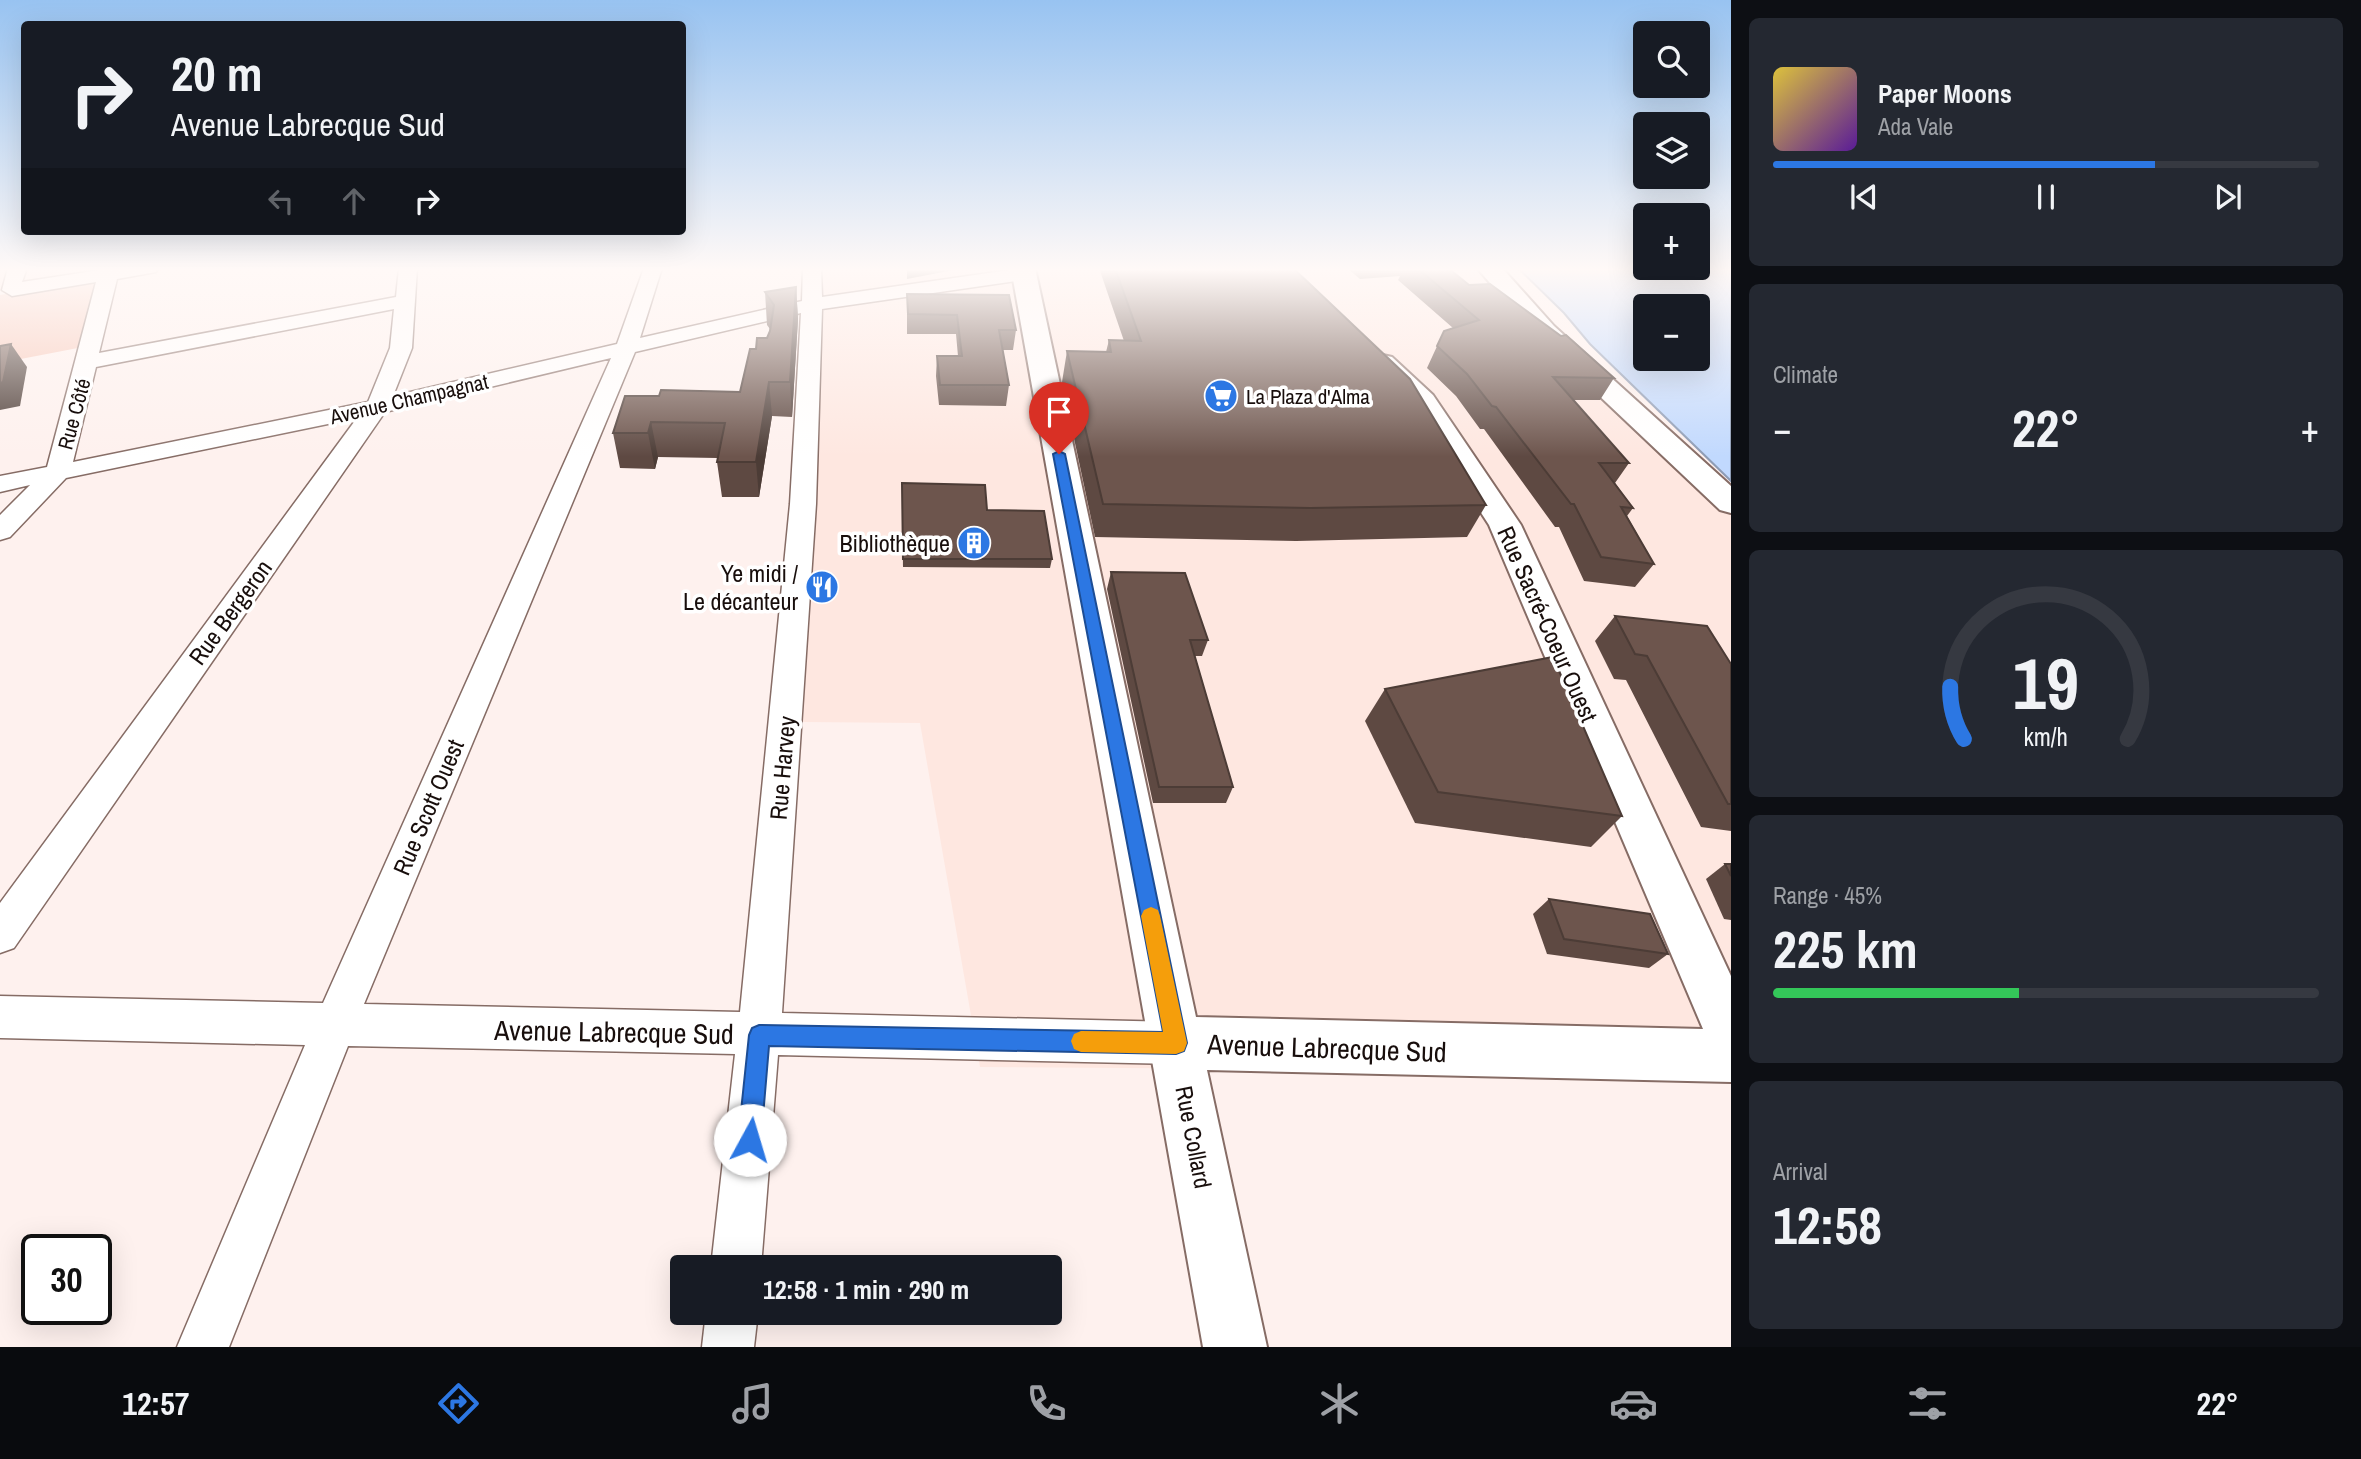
<!DOCTYPE html>
<html lang="en">
<head>
<meta charset="utf-8">
<style>
	:root { --surface:#171b24; --page:#242831; --text:#f1f3f6; --muted:#9ea1a6; --line:#363941; --accent:#2c77e3 }
	body { margin:0; font-family:"Archivo Narrow",sans-serif; background:var(--page); color:var(--text); height:100vh; display:flex; flex-direction:column; font-size:26px; white-space:nowrap }
	* { box-sizing:border-box; margin:0 }
	p { font-size:23px; color:var(--muted) }
	.icon { flex:none; width:38px; height:38px; fill:none; stroke:currentColor; stroke-width:2; stroke-linecap:round; stroke-linejoin:round }
	.map { position:relative; flex:1; overflow:hidden }
	.side { display:flex; flex-direction:column; gap:18px; padding:18px; background:#0d0f14; width:630px }
	.side>* { flex:none }
	.hud { position:absolute; left:21px; top:21px; width:665px; height:214px; border-radius:7px; box-shadow:0 7px 28px #0002; background:#171b24; color:var(--text); overflow:hidden }
	.buttons { position:absolute; left:1633px; top:21px; display:grid; gap:14px }
	.buttons a { display:grid; place-items:center; width:77px; height:77px; border-radius:7px; background:var(--surface); box-shadow:0 7px 28px #0002; font-size:35px }
	.speed { position:absolute; left:21px; top:1234px; display:flex; gap:14px; font-size:35px; font-weight:700; text-align:center }
	.speed>* { display:grid; place-content:center; width:91px; height:91px; border-radius:50%; background:var(--surface); box-shadow:0 7px 28px #0002; line-height:1 }
	.speed .limit { border:4px solid #111; border-radius:10px; background:#fff; color:#111 }
	.pin { position:absolute; display:grid; place-items:center; width:60px; height:60px; color:#fff; margin:-72px -30px; border-radius:50% 50% 50% 0; rotate:-45deg; box-shadow:0 0 7px #0007 }
	.pin .icon { rotate:45deg }
	.me { position:absolute; width:77px; margin:-38px; rotate:6deg; stroke-linejoin:round; filter:drop-shadow(0 0 5px #0008) }
	.turn { display:flex; align-items:center; gap:24px; height:147px; padding:0 35px; font-size:32px }
	.turn .icon { width:91px; height:91px; stroke-width:2.5 }
	.turn b { display:block; font-size:49px; line-height:60px }
	.lanes { display:flex; align-items:center; height:66px; padding:0 35px; background:#0003; justify-content:center; gap:35px; direction:ltr }
	.lanes .off { opacity:.35 }
	.big { font-size:52px; font-weight:700; line-height:1.1 }
	.side .card { flex:1; display:flex; flex-direction:column; justify-content:center; gap:10px; min-width:0; padding:0 24px; border-radius:10px; background:var(--page) }
	.side .dial { align-items:center; gap:0 }
	.dial svg { height:182px; overflow:visible; fill:none; stroke:var(--line); stroke-width:7; stroke-linecap:round; text-anchor:middle }
	.dial text { fill:var(--text); stroke:none }
	.song { display:flex; align-items:center; gap:21px }
	.cover { width:84px; height:84px; border-radius:10px; background:linear-gradient(135deg,hsl(50 70% 55%),hsl(270 70% 35%)) }
	.played { height:7px; border-radius:4px; background:linear-gradient(90deg,var(--accent) 70%,var(--line) 70%) }
	.keys { display:flex; justify-content:space-around; direction:ltr }
	.heat { display:flex; justify-content:space-between; align-items:center; font-size:38px; direction:ltr }
	.charge { height:10px; border-radius:5px; background:linear-gradient(90deg,#34c759 45%,var(--line) 0) }
	.trip { position:absolute; left:670px; top:1255px; width:392px; height:70px; border-radius:7px; background:var(--surface); box-shadow:0 7px 28px #0002; font-weight:700; line-height:70px; text-align:center }
	.menu { display:flex; height:112px; justify-content:space-around; align-items:center; background:#090b0e; color:var(--muted) }
	.menu .icon { width:49px; height:49px }
	.menu .active { color:var(--accent) }
	.menu b { font-size:32px; color:var(--text) }
	main { display:flex; flex:1; min-height:0 }
	.map>svg:first-child { display:block }
	.built { fill:#fee7e0 }
	.green { fill:#f7c7b8 }
	.water { fill:#c1d9fe; stroke:#8e9cb5; stroke-width:2; fill-rule:evenodd }
	.lines { fill:none; stroke-linecap:round; stroke-linejoin:round }
	.street-casing { stroke:#866c65; stroke-width:3 }
	.secondary-casing { stroke:#866c65; stroke-width:4 }
	.street { fill:#fff; fill-rule:evenodd }
	.secondary { fill:#fff; fill-rule:evenodd }
	.wall { fill:#5e4942 }
	.shaded-wall { fill:#4c3c36 }
	.building { fill:#6d554d; stroke:#4c3c36; stroke-width:2 }
	.route { fill:#2c77e3; stroke:#1d4d94; stroke-width:2 }
	.slow { fill:#f59e0b }
	.labels { text-anchor:middle; dominant-baseline:central; stroke-width:7; stroke-linejoin:round; paint-order:stroke }
	.far-poi-label { font-size:21px; fill:#180e0c; stroke:#fff; text-anchor:start }
	.far-street-label { font-size:21px; fill:#180e0c; stroke:#fff }
	.poi-label { font-size:24px; fill:#180e0c; stroke:#fff; text-anchor:end }
	.street-label { font-size:24px; fill:#180e0c; stroke:#fff }
	.near-street-label { font-size:28px; fill:#180e0c; stroke:#fff }
</style>
</head>
<body>
<main>
<div class="map">
<svg width="1731" height="1347" viewBox="0 0 1731 1347">
	<rect width="100%" height="100%" fill="#fef1ee"/>
	<g class="built">
		<polygon points="0,268 136,268 0,291"/>
		<polygon points="819,268 1482,268 1731,514 1731,1072 980,1067 920,723 803,722"/>
	</g>
	<polygon class="green" points="102,277 83,347 0,363 0,295"/>
	<path class="water" d="M1518 268H1731V481L1590 344 1564 313ZM1645 306H1698V359H1645Z"/>
	<g class="lines">
		<defs>
			<g id="street">
				<path d="M8 268H27L22 282 113 268H158L156 272 117 279 99 353 396 297 399 268H417L412 348 393 396 617 344 644 268H662L640 338 802 301 803 268H821L822 297 1023 268 1030 270 1033 274 1030 278 1023 280 822 309 816 504 782 1013 1176 1022 1191 1028 1197 1043 1191 1058 1176 1064 778 1055 761 1267H711L735 1054 348 1046 229 1347H177L305 1045 0 1038V996L323 1003 611 358 385 412 14 948 0 953V903L357 418 66 478 10 537 0 540V515L30 485 0 492V476L47 467 96 282 12 296 2 290ZM394 309 390 348 368 402 73 462 96 367ZM801 313 790 504 740 1012 364 1004 635 352Z"/>
				<polygon points="706,1312 758,1312 754,1347 702,1347"/>
			</g>
			<g id="secondary">
				<polygon points="1011,268 1035,268 1196,1017 1703,1029 1489,525 1412,406 1370,363 1374,357 1383,355 1392,357 1433,395 1521,525 1731,976 1731,1082 1207,1070 1267,1347 1203,1347"/>
				<polygon points="1477,268 1502,268 1554,326 1731,486 1731,513 1720,510 1536,336"/>
			</g>
		</defs>
		<use href="#street" class="street-casing"/>
		<use href="#secondary" class="secondary-casing"/>
		<use href="#street" class="street"/>
		<use href="#secondary" class="secondary"/>
	</g>
	<g class="wall">
		<polygon points="1099,268 1293,268 1486,505 1467,537 1296,541 1095,537 1062,382 1067,351 1106,352 1109,340 1124,341"/>
		<polygon points="1347,268 1417,268 1469,285 1614,378 1600,400 1573,400 1629,463 1615,483 1633,508 1627,516 1654,564 1635,587 1584,581 1559,527 1555,527 1484,429 1480,429 1456,396 1427,368 1444,331 1453,328 1398,280 1400,276 1360,279"/>
		<polygon points="796,287 798,319 792,417 772,416 759,497 722,497 717,462 717,458 658,457 655,469 620,468 613,433 659,396 740,392 756,349 767,338 770,329 767,325 765,292"/>
		<polygon points="907,294 1016,330 1013,350 1003,350 1009,385 1006,406 939,405 936,376 937,356 958,356 956,334 907,334"/>
		<polygon points="902,491 987,510 1052,559 1050,568 903,567"/>
		<polygon points="1111,572 1208,640 1202,656 1195,656 1233,787 1226,803 1153,803 1107,589"/>
		<polygon points="1615,616 1731,664 1731,831 1701,827 1626,680 1614,679 1595,641"/>
		<polygon points="1385,689 1622,816 1591,847 1415,823 1365,721"/>
		<polygon points="1725,864 1731,864 1731,920 1724,919 1706,879"/>
		<polygon points="1549,899 1668,954 1649,968 1547,954 1533,914"/>
	</g>
	<g class="shaded-wall">
		<polygon points="907,268 964,268 907,279"/>
		<polygon points="796,287 798,319 792,417 790,382"/>
		<polygon points="11,344 27,367 20,406 0,410 0,383"/>
		<polygon points="769,382 772,416 759,497 756,462"/>
		<polygon points="651,422 658,457 655,469 648,433"/>
	</g>
	<g class="building">
		<polygon points="1115,268 1293,268 1410,379 1486,505 1310,508 1103,504 1067,351 1111,352 1109,340 1141,341"/>
		<polygon points="1417,268 1448,268 1469,285 1490,284 1561,336 1566,335 1614,378 1553,377 1629,463 1599,463 1633,508 1621,507 1654,564 1601,557 1574,504 1571,504 1496,407 1492,406 1467,374 1437,346 1444,331 1479,320"/>
		<polygon points="796,287 790,382 769,382 756,462 717,462 725,423 651,422 648,433 613,433 625,396 659,396 661,390 740,392 750,349 756,349 757,338 767,338 770,331 774,305 765,292"/>
		<polygon points="907,294 1009,295 1016,330 999,330 1009,385 940,385 937,356 962,356 957,315 908,314"/>
		<polygon points="11,344 3,382 0,383 0,346"/>
		<polygon points="902,483 985,485 987,510 1044,511 1052,559 903,559"/>
		<polygon points="1111,572 1185,573 1208,640 1190,640 1233,787 1159,787"/>
		<polygon points="1615,616 1707,626 1731,664 1731,804 1728,804 1647,656 1635,654"/>
		<polygon points="1553,657 1622,816 1438,792 1385,689"/>
		<polygon points="1725,864 1731,864 1731,876"/>
		<polygon points="1549,899 1650,914 1668,954 1564,939"/>
	</g>
	<linearGradient id="sky" x2="0" y2="1"><stop stop-color="#98c3f1"/><stop offset="0.59" stop-color="#fff9f7"/><stop offset="1" stop-color="#fff9f7" stop-opacity="0"/></linearGradient>
	<rect width="1731" height="457" fill="url(#sky)"/>
	<polygon class="route" points="1059,451 1065,454 1187,1043 1184,1051 1176,1054 769,1046 761,1140 758,1148 750,1151 741,1148 738,1140 749,1035 752,1028 759,1025 1163,1032 1053,454"/>
	<polygon class="slow" points="1151,907 1158,910 1160,916 1187,1043 1184,1051 1176,1054 1081,1052 1074,1049 1071,1041 1074,1034 1081,1031 1163,1032 1141,916 1144,910"/>
	<defs>
		<symbol id="supermarket-disc" viewBox="-11 -11 22 22"><circle r="9.5" fill="#2c77e3" stroke="#fff"/><path d="M-6-5.5h2.5l.6 2H6L4.5 2H-2.5L-4.4-4H-6ZM-1.5 3.2a1.3 1.3 0 1 0 .1 0ZM3 3.2a1.3 1.3 0 1 0 .1 0Z" fill="#fff"/></symbol>
		<symbol id="building-disc" viewBox="-11 -11 22 22"><circle r="9.5" fill="#2c77e3" stroke="#fff"/><path d="M-4-6H4V6H1V3H-1V6H-4ZM-2.5-4.3h1.7v1.8h-1.7ZM.8-4.3h1.7v1.8H.8ZM-2.5-1h1.7V.8h-1.7ZM.8-1h1.7V.8H.8Z" fill="#fff"/></symbol>
		<symbol id="restaurant-disc" viewBox="-11 -11 22 22"><circle r="9.5" fill="#2c77e3" stroke="#fff"/><path d="M-5-6h1v4h1v-4h1v4h1v-4h1v5L-1.5 .5V6h-2V.5L-5-1ZM5-6V6H3V1.5H1.5Q1.5-4 5-6Z" fill="#fff"/></symbol>
	</defs>
	<g fill-rule="evenodd">
		<use href="#supermarket-disc" x="1202" y="377" width="38" height="38"/>
		<use href="#building-disc" x="955" y="524" width="38" height="38"/>
		<use href="#restaurant-disc" x="803" y="568" width="38" height="38"/>
	</g>
	<g class="labels">
		<g class="far-poi-label">
			<text x="1246" y="396">La Plaza d'Alma</text>
		</g>
		<g class="far-street-label">
			<text transform="translate(409 399) rotate(-13)">Avenue Champagnat</text>
			<text transform="translate(74 414) rotate(-75)">Rue Côté</text>
		</g>
		<g class="poi-label">
			<text x="950" y="543">Bibliothèque</text>
			<text x="798" y="573">Ye midi /<tspan x="798" dy="28">Le décanteur</tspan></text>
		</g>
		<g class="street-label">
			<text transform="translate(230 612) rotate(-54)">Rue Bergeron</text>
			<text transform="translate(1548 624) rotate(66)">Rue Sacré-Coeur Ouest</text>
			<text transform="translate(782 768) rotate(-85)">Rue Harvey</text>
			<text transform="translate(428 807) rotate(-67)">Rue Scott Ouest</text>
			<text transform="translate(1194 1137) rotate(79)">Rue Collard</text>
		</g>
		<g class="near-street-label">
			<text transform="translate(614 1032) rotate(1)">Avenue Labrecque Sud</text>
			<text transform="translate(1327 1048) rotate(2)">Avenue Labrecque Sud</text>
		</g>
	</g>
</svg>
<div class="buttons">
<a><svg class="icon" aria-label="search" viewBox="0 0 24 24"><circle cx="10" cy="10" r="6"/><path d="M15 15l6 6"/></svg></a>
<a><svg class="icon" aria-label="layers" viewBox="0 0 24 24"><path d="M12 4l9 5-9 5-9-5zM3 14l9 5 9-5"/></svg></a>
<a>+</a>
<a>−</a>
</div>
<div class="speed"><div class="limit">30</div></div>
<div class="pin" style="left:1059px;top:454px;background:#d93025"><svg class="icon" aria-label="arrive" viewBox="0 0 24 24"><path d="M6 21V4h12l-3 4 3 4H6"/></svg></div>
<svg class="me" style="left:750px;top:1140px" viewBox="-20 -20 40 40"><circle r="19" fill="#fff"/><path d="M0-13L10 11 0 6-10 11z" fill="#2c77e3"/></svg>
<div class="trip">12:58 · 1 min · 290 m</div>
<div class="hud">
<div class="turn"><svg class="icon" aria-label="right" viewBox="0 0 24 24"><path d="M7 20v-9h11M14 6l5 5-5 5"/></svg><div><b>20 m</b>Avenue Labrecque Sud</div></div>
<div class="lanes"><svg class="icon off" aria-label="left" viewBox="0 0 24 24"><path d="M17 20v-9H6M10 6l-5 5 5 5"/></svg><svg class="icon off" aria-label="ahead" viewBox="0 0 24 24"><path d="M12 20V5M6 11l6-6 6 6"/></svg><svg class="icon" aria-label="right" viewBox="0 0 24 24"><path d="M7 20v-9h11M14 6l5 5-5 5"/></svg></div>
</div>
</div>
<section class="side">
<div class="card">
<div class="song"><i class="cover"></i><div><b>Paper Moons</b><p>Ada Vale</p></div></div>
<div class="played"></div>
<div class="keys"><svg class="icon" aria-label="previous" viewBox="0 0 24 24"><path d="M18 5L8 12l10 7zM5 5v14"/></svg><svg class="icon" aria-label="pause" viewBox="0 0 24 24"><path d="M8 5v14M16 5v14"/></svg><svg class="icon" aria-label="next" viewBox="0 0 24 24"><path d="M6 5l10 7-10 7zM19 5v14"/></svg></div>
</div>
<div class="card"><p>Climate</p>
<div class="heat"><a>−</a><b class="big">22°</b><a>+</a></div>
</div>
<div class="card dial"><svg viewBox="0 0 100 80">
<path d="M14 69A42 42 0 1 1 86 69"/>
<path d="M14 69A42 42 0 0 1 8 46" stroke="#2c77e3"/>
<text x="50" y="56" font-size="32" font-weight="700">19</text>
<text x="50" y="72" font-size="11">km/h</text>
</svg></div>
<div class="card"><p>Range · 45%</p><b class="big">225 km</b><div class="charge"></div></div>
<div class="card"><p>Arrival</p><b class="big">12:58</b></div>
</section>
</main>
<nav class="menu">
<b>12:57</b>
<svg class="icon active" aria-label="directions" viewBox="0 0 24 24"><path d="M12 3l9 9-9 9-9-9zM9 14v-3h6M13 9l2 2-2 2"/></svg>
<svg class="icon" aria-label="music" viewBox="0 0 24 24"><path d="M9 18V5l10-2v13"/><circle cx="6" cy="18" r="3"/><circle cx="16" cy="16" r="3"/></svg>
<svg class="icon" aria-label="phone" viewBox="0 0 24 24"><path d="M5 4h4l2 5-3 2q2 4 5 5l2-3 5 2v4C11 20 4 13 5 4z"/></svg>
<svg class="icon" aria-label="climate" viewBox="0 0 24 24"><path d="M12 3v18M4 7l16 10M4 17L20 7"/></svg>
<svg class="icon" aria-label="car" viewBox="0 0 24 24"><path d="M5 17H2v-5l4-1 3-4h7l3 4 3 1v5h-3M9 17h6M6 11h13"/><circle cx="7" cy="17" r="2"/><circle cx="17" cy="17" r="2"/></svg>
<svg class="icon" aria-label="filters" viewBox="0 0 24 24"><path d="M4 7h16M4 17h16"/><circle cx="9" cy="7" r="2"/><circle cx="15" cy="17" r="2"/></svg>
<b>22°</b>
</nav>
</body>
</html>
